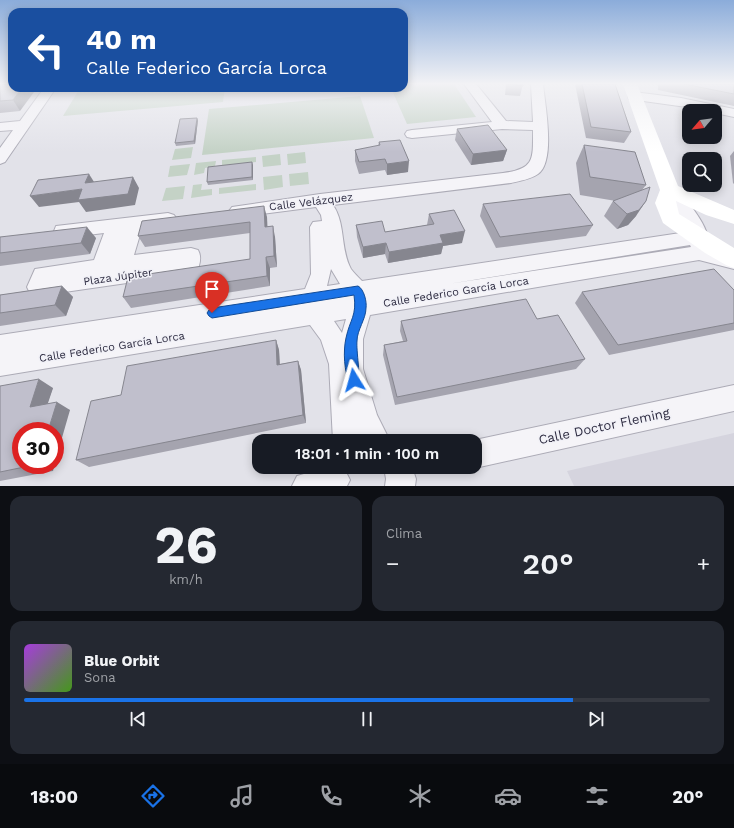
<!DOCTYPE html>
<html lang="es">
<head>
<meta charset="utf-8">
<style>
	:root { --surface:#171b24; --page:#242831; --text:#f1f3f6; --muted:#9ea1a6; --line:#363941; --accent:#1a73e8 }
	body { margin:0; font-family:"Work Sans",sans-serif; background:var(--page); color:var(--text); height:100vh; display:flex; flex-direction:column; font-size:15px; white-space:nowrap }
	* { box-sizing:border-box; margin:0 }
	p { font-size:13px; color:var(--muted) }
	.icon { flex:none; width:22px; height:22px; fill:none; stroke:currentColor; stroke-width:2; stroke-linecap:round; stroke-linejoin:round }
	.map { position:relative; height:486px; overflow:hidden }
	.panel { display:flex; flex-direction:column; gap:10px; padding:10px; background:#0d0f14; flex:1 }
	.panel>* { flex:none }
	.hud { position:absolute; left:8px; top:8px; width:400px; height:84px; border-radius:12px; box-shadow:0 2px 10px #0003; background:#1a4fa0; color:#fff; overflow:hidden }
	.needle { width:26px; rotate:241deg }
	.tools { position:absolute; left:682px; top:104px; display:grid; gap:8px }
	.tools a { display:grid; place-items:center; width:40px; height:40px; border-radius:8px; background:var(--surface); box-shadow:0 2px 10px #0003; font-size:20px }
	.speed { position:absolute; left:12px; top:422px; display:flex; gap:8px; font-size:20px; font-weight:700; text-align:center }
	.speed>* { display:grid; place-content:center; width:52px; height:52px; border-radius:50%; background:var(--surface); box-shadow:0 2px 10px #0003; line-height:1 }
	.speed .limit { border:6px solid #d22; background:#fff; color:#111 }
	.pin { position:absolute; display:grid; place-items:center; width:34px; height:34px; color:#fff; margin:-41px -17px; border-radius:50% 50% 50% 0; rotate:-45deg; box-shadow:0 0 4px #0007 }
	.pin .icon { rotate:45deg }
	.me { position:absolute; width:44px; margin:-22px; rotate:352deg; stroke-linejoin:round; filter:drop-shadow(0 0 3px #0008) }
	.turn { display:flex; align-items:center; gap:14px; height:84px; padding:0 12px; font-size:18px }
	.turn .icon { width:52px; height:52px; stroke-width:2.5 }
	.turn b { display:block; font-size:28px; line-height:34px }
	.big { font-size:30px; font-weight:600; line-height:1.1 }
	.panel .tile { flex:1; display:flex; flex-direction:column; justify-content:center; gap:6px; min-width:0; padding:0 14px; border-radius:12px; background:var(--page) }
	.panel .dial { align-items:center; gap:0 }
	.dial b { font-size:52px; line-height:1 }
	.song { display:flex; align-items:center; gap:12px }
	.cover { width:48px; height:48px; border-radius:6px; background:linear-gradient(135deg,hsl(280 70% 55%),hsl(100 70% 35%)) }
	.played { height:4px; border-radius:2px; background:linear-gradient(90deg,var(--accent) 80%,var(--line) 80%) }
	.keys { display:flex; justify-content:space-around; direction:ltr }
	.heat { display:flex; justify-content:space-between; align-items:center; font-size:22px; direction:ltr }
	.panel .tiles { flex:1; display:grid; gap:10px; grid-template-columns:1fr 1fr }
	.tile:last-child { grid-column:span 2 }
	.trip { position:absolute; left:252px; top:434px; width:230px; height:40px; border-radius:12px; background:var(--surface); box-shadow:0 2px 10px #0003; font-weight:600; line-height:40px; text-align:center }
	.menu { display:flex; height:64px; justify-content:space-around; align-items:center; background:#090b0e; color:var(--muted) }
	.menu .icon { width:28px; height:28px }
	.menu .current { color:var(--accent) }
	.menu b { font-size:18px; color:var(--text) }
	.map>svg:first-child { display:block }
	.built { fill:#d5d4de }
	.green { fill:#c4d2c6 }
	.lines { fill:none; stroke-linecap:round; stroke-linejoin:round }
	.minor-casing { stroke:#acabb6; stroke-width:2 }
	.minor { fill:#f5f4f8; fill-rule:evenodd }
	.secondary { fill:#fff; fill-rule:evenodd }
	.wall { fill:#a5a4af }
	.shaded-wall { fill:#86868f }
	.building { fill:#c0bfcc; stroke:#86868f }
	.route { fill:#1a73e8; stroke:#114b97 }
	.labels { text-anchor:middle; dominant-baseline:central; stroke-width:3; stroke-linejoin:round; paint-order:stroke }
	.street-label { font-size:11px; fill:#2d2b40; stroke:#f1f1f7 }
	.near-street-label { font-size:13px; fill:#2d2b40; stroke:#f1f1f7 }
</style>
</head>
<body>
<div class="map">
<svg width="734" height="486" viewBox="0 0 734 486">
	<rect width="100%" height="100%" fill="#e2e2e9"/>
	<polygon class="built" points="734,433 734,486 574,486 567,471"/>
	<g class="green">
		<polygon points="404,84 454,84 476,117 407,124 391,88 404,88"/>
		<polygon points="80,88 225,88 223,102 63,116"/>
		<polygon points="360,96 374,138 202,155 209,109"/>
		<polygon points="193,147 191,158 172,160 175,149"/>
		<polygon points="305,152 306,163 288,165 287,154"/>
		<polygon points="280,154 281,165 263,167 262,156"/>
		<polygon points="256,157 256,162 222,166 222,160"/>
		<polygon points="216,161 215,166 205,168 204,173 194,175 196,163"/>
		<polygon points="190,164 187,175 168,177 170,166"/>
		<polygon points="308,172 309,184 290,186 289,174"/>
		<polygon points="282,175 283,187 264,190 263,177"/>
		<polygon points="202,184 201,190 212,189 212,195 191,198 193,185"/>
		<polygon points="256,184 256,190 219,194 219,188"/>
		<polygon points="185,186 183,199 162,201 166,188"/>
	</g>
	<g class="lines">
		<defs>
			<g id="minor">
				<path d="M464 84H476L506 121 533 122 531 84H543C545 105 556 161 538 174 531 179 520 181 511 183L333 205C346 224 340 249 351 269 354 273 358 277 362 281L687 232 681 219 662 190 664 186 670 185 676 186C685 199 715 232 707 247L734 253V269L699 260 370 315 363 339V369L377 415 390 441H361V439V441H333L329 364 321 340 310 325 0 376V335L305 289 311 274 310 227 313 222 322 221 321 215 316 207 238 217 232 215 229 211 232 207 320 194 503 173C535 169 533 159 533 130L502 129 412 138 407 137 405 134 407 131 412 130 492 122ZM690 245 691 247 448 284ZM331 269 340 284 327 286ZM346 319 342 333 334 321Z"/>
				<polygon points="44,88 56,88 5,162 0,164 0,148 13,130 0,131 0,123 20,121"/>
				<polygon points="634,92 681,98 734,109 734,117 715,113 715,111 629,99 628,96 629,93"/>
				<path d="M168 213 174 215 177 219 174 223 142 228 134 255 191 248 198 250C202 257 200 265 196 273L37 296 30 293 27 287 35 269 94 260 104 233 63 238 56 236 54 231 56 226Z"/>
				<polygon points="734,385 734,411 475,468 473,467 475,467 475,441 473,441 475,440"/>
				<polygon points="328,467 339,467 345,470 350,480 347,486 292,486 297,476"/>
				<polygon points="384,467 412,467 416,479 415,486 385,486 386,479"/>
			</g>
		</defs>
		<use href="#minor" class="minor-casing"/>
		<use href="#minor" class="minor"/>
		<polygon class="secondary" points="623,84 637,84 678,186 734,210 734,224 706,215 676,201 679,214 734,248 734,268 726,265 705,253 663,223 655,203 660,190"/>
	</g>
	<g class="wall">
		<polygon points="0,84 12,84 20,111 0,113"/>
		<polygon points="506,84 523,84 520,96 505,95"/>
		<polygon points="575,84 615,84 631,132 624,143 586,138"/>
		<polygon points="658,84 734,84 734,106 658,90"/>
		<polygon points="198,120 195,144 176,146 175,143"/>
		<polygon points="457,129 507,150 503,161 471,165 455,140"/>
		<polygon points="379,142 408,172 387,175 385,170 359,174 355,161 355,150 378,146"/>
		<polygon points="584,145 646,185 642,190 636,216 628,225 617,229 604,216 613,201 616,201 580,195 576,163"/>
		<polygon points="734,151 734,184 733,183 730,156"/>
		<polygon points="253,165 253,180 208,185 207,182"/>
		<polygon points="483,204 593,225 586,236 496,248 480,216"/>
		<polygon points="429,214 462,243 443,246 441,254 388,263 385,254 363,258 357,237 356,225 385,232 427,225"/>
		<polygon points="267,217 267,226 275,237 277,267 270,268 270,286 131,308 123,297 250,259 250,233 145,247 138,236"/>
		<polygon points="0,237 96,238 90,254 0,266"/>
		<polygon points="62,286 73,297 66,316 0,326 0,295"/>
		<polygon points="734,290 734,330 609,355 575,303 582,292"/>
		<polygon points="537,319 585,359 576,369 395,405 383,355 384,345 403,341 400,331 401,321"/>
		<polygon points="276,340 279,350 280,364 298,361 301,370 306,423 89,467 76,460 121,395"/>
		<polygon points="0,386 53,388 47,404 70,410 21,465 54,465 53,471 0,481"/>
	</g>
	<g class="shaded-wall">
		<polygon points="22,88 37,88 20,111 13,100"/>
		<polygon points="197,118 198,120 195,144 194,141"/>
		<polygon points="507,150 503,161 471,165 473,154"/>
		<polygon points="409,161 408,172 387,175 387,164"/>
		<polygon points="252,162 253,165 253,180 252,177"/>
		<polygon points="89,174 96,185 85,183"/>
		<polygon points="133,177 139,188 135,205 86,212 79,202 39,207 30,196 82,189"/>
		<polygon points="646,201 636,216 628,225 617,229 627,214"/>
		<polygon points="264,206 267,217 268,238 265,227"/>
		<polygon points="273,226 275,237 277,267 274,256"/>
		<polygon points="87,227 96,238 90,254 81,243"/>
		<polygon points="465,231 462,243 443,246 441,254 388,263 389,252 440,235"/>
		<polygon points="386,243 385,254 363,258 363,247"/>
		<polygon points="266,257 270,268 270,286 267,276"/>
		<polygon points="62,286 73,297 66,316 55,305"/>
		<polygon points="276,340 279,350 280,374 277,365"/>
		<polygon points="298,361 301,370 306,423 303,415"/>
		<polygon points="39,379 53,388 44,415 30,407"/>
		<polygon points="57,402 70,410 55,462 55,431 48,431"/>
		<polygon points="39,465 54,465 53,471"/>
	</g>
	<g class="building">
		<polygon points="0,84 12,84 12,88 22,88 13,100 0,101"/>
		<polygon points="508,84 523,84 523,86"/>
		<polygon points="582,84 615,84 631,132 591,127"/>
		<polygon points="684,84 734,84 734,94"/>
		<polygon points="197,118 194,141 175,143 180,119"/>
		<polygon points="488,125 507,150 473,154 457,129"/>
		<polygon points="400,140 409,161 387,164 385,159 359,162 355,150 380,145 379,142"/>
		<polygon points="584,145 635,152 646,185 590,177"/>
		<polygon points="252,162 252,177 207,182 208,167"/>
		<polygon points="89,174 85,183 133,177 128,194 78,200 82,189 30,196 38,180"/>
		<polygon points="650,187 646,201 639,210 627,214 613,201"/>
		<polygon points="570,194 593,225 500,237 483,204"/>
		<polygon points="264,206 265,227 273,226 274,256 266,257 267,276 123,297 128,277 250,259 250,222 138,236 142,221"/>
		<polygon points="454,210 465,231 440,235 443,243 389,252 386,243 363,247 356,225 382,221 385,232 434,224 429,214"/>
		<polygon points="87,227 81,243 0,253 0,237"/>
		<polygon points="714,269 734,290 734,323 618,345 582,292"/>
		<polygon points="62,286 55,305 0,313 0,295"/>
		<polygon points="526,299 537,319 558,315 585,359 397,397 384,345 407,341 401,321"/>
		<polygon points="276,340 277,365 298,361 303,415 76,460 91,401 121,395 127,366"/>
		<polygon points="39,379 30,407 57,402 48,431 21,431 21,465 34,465 0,472 0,386"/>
	</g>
	<linearGradient id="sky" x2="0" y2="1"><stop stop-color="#8bacda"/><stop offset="0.55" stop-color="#f2f2f5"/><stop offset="1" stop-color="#f2f2f5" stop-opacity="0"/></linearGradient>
	<rect width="734" height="152" fill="url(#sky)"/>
	<path class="route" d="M358 286C364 289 367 302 366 308 366 319 357 330 357 341 356 350 361 379 358 384L354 386 350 384C344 372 343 351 346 338 350 319 357 316 354 295L212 318 209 316 207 313 209 310 212 308Z"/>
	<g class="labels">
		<g class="street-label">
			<text transform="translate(311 202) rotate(-7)">Calle Velázquez</text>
			<text transform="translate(118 277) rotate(-8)">Plaza Júpiter</text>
			<text transform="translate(456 292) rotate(-9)">Calle Federico García Lorca</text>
			<text transform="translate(112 347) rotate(-9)">Calle Federico García Lorca</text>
		</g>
		<g class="near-street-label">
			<text transform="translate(604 426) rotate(-12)">Calle Doctor Fleming</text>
		</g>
	</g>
</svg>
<div class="tools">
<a><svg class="needle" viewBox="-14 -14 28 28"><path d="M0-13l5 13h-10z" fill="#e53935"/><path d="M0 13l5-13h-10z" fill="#9ea1a6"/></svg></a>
<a><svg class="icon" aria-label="search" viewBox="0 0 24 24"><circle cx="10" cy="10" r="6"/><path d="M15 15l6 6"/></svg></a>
</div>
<div class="speed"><div class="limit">30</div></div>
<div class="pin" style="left:212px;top:313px;background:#d93025"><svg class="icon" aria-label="arrive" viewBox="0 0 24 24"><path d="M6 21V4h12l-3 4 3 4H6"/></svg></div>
<svg class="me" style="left:354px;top:380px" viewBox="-20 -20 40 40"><path d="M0-17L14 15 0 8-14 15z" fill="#1a73e8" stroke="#fff" stroke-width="4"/></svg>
<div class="trip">18:01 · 1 min · 100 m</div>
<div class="hud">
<div class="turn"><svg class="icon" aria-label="left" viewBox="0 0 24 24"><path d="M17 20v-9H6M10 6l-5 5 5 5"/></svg><div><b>40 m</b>Calle Federico García Lorca</div></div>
</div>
</div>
<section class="panel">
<div class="tiles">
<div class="tile dial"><b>26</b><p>km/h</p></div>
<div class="tile"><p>Clima</p>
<div class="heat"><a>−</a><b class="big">20°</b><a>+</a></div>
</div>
<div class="tile">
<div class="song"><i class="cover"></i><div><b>Blue Orbit</b><p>Sona</p></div></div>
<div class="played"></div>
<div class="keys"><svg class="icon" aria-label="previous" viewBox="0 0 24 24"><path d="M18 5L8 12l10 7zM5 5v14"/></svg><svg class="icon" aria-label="pause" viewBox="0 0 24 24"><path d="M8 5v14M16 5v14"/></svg><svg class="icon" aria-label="next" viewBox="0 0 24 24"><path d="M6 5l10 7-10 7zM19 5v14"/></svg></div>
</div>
</div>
</section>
<nav class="menu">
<b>18:00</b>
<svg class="icon current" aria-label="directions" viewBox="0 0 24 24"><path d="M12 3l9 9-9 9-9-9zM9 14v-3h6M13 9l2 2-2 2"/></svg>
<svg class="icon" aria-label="music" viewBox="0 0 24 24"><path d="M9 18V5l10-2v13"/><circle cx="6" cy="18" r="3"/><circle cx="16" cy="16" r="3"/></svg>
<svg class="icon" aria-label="phone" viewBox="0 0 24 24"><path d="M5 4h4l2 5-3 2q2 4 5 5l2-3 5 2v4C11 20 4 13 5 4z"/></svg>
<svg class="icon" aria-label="climate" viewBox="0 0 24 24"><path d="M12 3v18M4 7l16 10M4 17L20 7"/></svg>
<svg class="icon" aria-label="car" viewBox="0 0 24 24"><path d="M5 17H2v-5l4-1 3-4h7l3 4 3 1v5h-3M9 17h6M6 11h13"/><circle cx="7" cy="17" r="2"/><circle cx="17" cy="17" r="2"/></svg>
<svg class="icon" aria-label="filters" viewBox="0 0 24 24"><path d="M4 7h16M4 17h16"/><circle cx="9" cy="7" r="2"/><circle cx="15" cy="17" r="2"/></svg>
<b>20°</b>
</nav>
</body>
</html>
